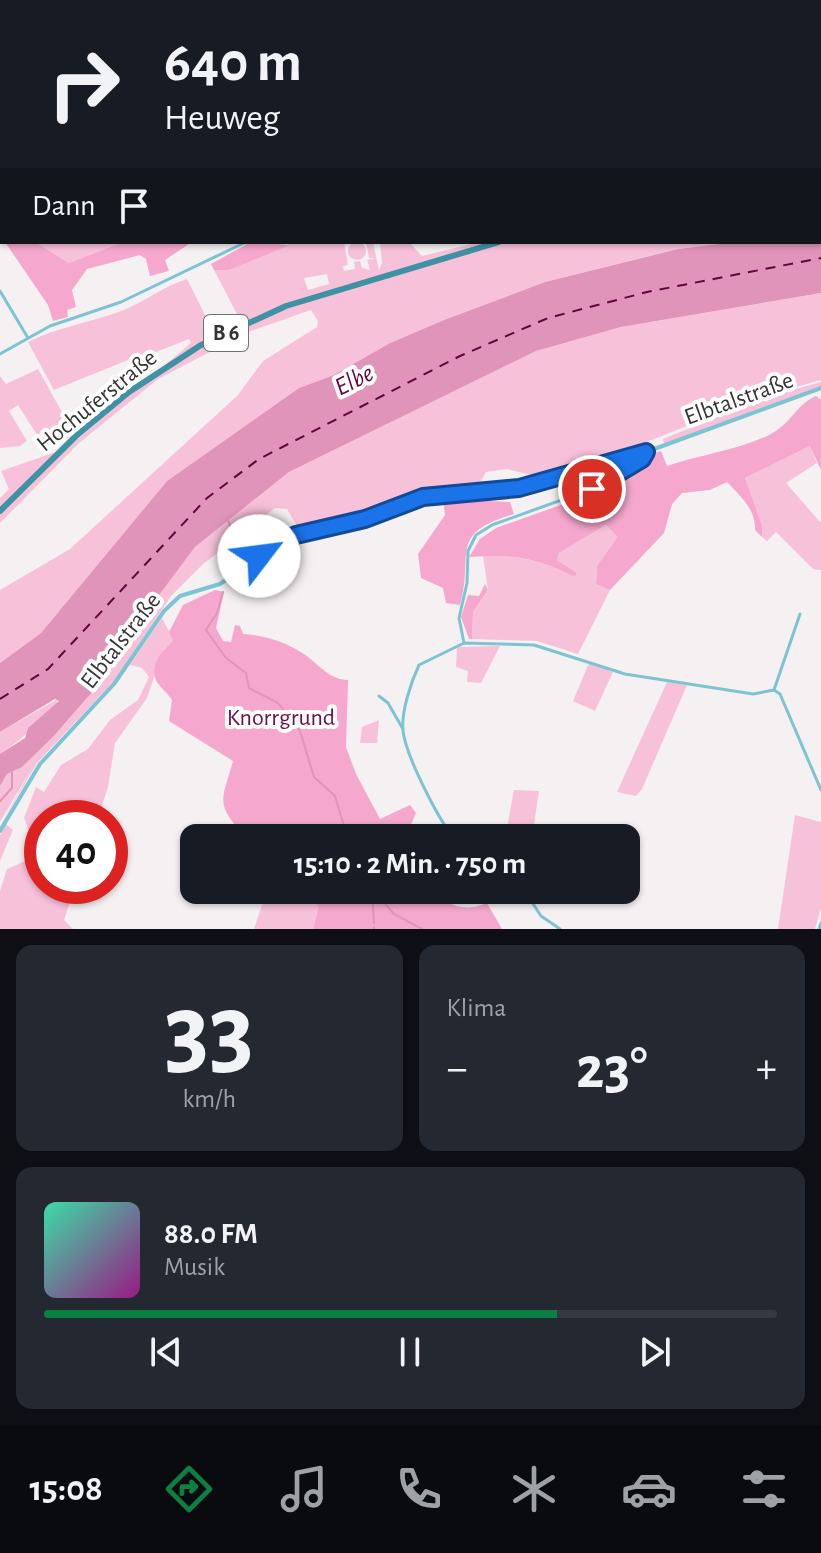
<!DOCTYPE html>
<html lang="de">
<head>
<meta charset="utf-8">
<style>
	:root { --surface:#171b24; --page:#242831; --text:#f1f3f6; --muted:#9ea1a6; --line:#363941; --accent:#0b8043 }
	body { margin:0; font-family:"Alegreya Sans",sans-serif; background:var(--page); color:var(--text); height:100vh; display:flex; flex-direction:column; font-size:30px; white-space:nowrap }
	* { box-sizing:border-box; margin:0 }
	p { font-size:26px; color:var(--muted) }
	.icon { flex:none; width:44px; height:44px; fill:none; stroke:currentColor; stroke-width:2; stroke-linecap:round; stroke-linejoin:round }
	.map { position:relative; height:929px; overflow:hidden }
	.drawer { display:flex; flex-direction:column; gap:16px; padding:16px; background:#0d0f14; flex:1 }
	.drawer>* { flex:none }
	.hud { position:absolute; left:0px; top:0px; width:822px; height:244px; box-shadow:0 2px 6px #0004; background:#171b24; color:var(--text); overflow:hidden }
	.speed { position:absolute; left:24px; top:800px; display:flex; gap:16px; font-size:40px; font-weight:700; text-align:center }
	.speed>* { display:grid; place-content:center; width:104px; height:104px; border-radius:50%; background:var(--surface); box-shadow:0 2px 6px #0004; line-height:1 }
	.speed .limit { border:12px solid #d22; background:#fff; color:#111 }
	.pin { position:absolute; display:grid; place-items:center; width:68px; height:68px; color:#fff; margin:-34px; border:4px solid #fff; border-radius:50%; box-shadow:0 2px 8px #0007 }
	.me { position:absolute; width:88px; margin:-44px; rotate:60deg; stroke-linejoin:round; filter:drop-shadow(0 0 6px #0008) }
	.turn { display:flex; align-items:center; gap:28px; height:168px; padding:0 32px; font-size:36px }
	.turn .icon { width:104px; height:104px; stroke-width:2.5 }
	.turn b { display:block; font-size:56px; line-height:68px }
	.then { display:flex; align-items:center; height:76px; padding:0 32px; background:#0003; gap:16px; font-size:30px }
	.big { font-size:60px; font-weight:700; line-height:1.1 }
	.drawer .widget { flex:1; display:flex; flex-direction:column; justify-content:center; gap:12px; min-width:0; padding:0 28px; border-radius:16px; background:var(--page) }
	.drawer .dial { align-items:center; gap:0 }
	.dial b { font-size:104px; line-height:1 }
	.song { display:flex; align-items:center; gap:24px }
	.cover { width:96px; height:96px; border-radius:12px; background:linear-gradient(135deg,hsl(160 70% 55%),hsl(310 70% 35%)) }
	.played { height:8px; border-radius:4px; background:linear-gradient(90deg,var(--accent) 70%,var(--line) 70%) }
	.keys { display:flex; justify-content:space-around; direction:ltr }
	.heat { display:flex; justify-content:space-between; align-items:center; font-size:44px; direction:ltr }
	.drawer .tiles { flex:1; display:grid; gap:16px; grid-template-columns:1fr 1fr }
	.widget:last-child { grid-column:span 2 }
	.trip { position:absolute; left:180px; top:824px; width:460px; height:80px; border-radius:16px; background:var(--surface); box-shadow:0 2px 6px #0004; font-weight:700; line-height:80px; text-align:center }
	.tabs { display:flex; height:128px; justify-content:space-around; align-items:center; background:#090b0e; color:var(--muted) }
	.tabs .icon { width:56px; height:56px }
	.tabs .selected { color:var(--accent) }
	.tabs b { font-size:36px; color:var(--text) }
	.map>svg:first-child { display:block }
	.green { fill:#f8c1da; fill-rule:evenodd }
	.forest { fill:#f6a7cd }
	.water { fill:#e194b9 }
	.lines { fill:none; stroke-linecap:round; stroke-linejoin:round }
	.stream { stroke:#e194b9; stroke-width:2 }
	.ferry { stroke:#61033f; stroke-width:2; stroke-dasharray:10 8; stroke-linecap:butt }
	.minor { stroke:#7dc4d3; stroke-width:3 }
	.tertiary { stroke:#7dc4d3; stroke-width:4 }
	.primary { stroke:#3e92a3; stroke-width:6 }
	.route-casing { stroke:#114b97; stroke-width:20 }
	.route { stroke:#1a73e8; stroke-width:14 }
	.labels { text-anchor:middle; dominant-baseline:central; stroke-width:8; stroke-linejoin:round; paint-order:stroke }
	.shield { fill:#fff; stroke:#727070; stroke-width:2 }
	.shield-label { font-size:22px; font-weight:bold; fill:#353333 }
	.street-label { font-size:24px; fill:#353333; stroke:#fff }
	.park-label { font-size:24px; fill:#6a0f47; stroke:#fff }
	.water-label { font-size:26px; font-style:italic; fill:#61033f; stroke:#fff }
</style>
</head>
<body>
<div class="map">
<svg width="821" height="929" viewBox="0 0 821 929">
	<rect width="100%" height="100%" fill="#f5f0f2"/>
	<g class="green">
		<circle cx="357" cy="251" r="9"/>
		<polygon points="35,242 123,242 69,263"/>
		<path d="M288 242H344L348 265 343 266 344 271 355 269 354 262 360 261 362 268 370 270 367 260 375 258H369L366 242H373L379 270 382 263 380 242H409L422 256 480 242H735L677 249 545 282 444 320 390 343 334 375 299 388 167 481 41 633 0 663V590L70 549 238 395 263 361 317 327 318 321 311 310 248 332 158 379 79 443 0 523V515L73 443 191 343 189 339 131 362 128 360 54 390 28 342C58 327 92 322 124 310 146 301 164 286 187 279L214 333 240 320 214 270H229L290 244ZM327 274 329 284 308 290 304 278Z"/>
		<path d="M821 293V380L764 396 608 457 531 475 507 469 486 472 478 486C460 487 440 486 422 490 380 502 342 525 297 526L287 509 275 508 202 565 171 596 115 680 37 763 0 826 35 763 0 822V786L7 774 22 767 52 738 101 682 149 607 195 547 289 472 536 351 621 327Z"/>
		<polygon points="38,369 74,434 48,452 18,405 9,411 27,441 20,446 0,448 0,376 6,384"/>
		<polygon points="821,382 821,386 664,444 663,439 763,398"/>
		<polygon points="810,446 817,463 786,483 821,523 821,570 813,569 776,532 767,541 762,537 762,525 745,478"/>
		<polygon points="640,448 644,451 520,486 524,476 559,471"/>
		<polygon points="56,452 0,508 0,498 9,489 1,471"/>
		<path d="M606 525 619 537 597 566 596 584 610 590 578 654 537 641 472 639 473 612 488 590 483 556C518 554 543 561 575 577L577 573 557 560 559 553Z"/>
		<polygon points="162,618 174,641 164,649 147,698 115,743 108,787 98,818 42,818 42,886 75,886 64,920 73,929 0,929 0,891 7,869 30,859 35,847 24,818 36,787 44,792 61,765 88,749 110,720 138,700 149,677 142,668 130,665"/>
		<polygon points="500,646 481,683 467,682 468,671 456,667 457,647"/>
		<polygon points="589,663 613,672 595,711 573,701"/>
		<polygon points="667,682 687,685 642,789 636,796 617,792"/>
		<path d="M58 699C58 709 12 747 0 754V732Z"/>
		<polygon points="379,720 377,743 360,743 362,727"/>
		<polygon points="514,790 539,791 532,838 505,838"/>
		<polygon points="795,815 821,822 821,908 815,929 778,929"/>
		<polygon points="6,824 13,830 0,861 0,835"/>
		<polygon points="267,890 305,890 320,907 313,929 254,929"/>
	</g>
	<g class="forest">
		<polygon points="5,242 35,242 69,263 123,242 192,242 165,260 169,271 150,276 146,259 140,255 87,269 72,290 76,307 67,310 68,317 53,321 48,305"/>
		<polygon points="251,242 290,245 229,270 214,270 211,264"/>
		<path d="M816 396 821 400V470L810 446 745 478 762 525V537L755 530C756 509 740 496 727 482L710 490 682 493 672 504 664 533 610 590 596 584 597 566 618 537 606 525 559 553 557 560 577 573 575 577C535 557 514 554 469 557L480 539 496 528 589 495 653 453 661 451 667 466C700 455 739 450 769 435 790 425 797 404 816 396Z"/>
		<path d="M487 493 488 501 510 502 514 514C446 534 475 554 460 605L446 603 443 588 421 578 418 554 445 515 443 498Z"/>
		<polygon points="485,584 488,590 473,612 472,639 469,639 461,617 468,595 479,596"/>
		<path d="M215 590 224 592 216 628 223 641 231 642 235 625 240 626 243 634C264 635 286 642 304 654 318 664 330 680 348 680L346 747 356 774 380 819 410 805 416 813 405 838H246C215 802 221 804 233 761L169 721 172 700C168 693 159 687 156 680 149 664 163 650 173 641L169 632 183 605Z"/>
		<path d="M305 890C345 890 391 883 429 895 451 902 460 914 487 903L502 929H313L319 907Z"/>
	</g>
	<polygon class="water" points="821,223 821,293 621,327 536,351 289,472 195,547 150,607 101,682 52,738 22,767 7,774 0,786 0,754 25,738 28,728 59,701 55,699 0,732 0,663 41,633 167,481 299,388 334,375 390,343 444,320 545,282 678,249 735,242 820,242"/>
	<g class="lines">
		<g class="stream">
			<polyline points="228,520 237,545"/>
			<polyline points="223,592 217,613 206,630 226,658 246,673 249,688 278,703 300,731 314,777 335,796 344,826 357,838"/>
			<polyline points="0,801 12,788 12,772"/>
			<polyline points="372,890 374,923"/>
			<polyline points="377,894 394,914 422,929"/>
			<polyline points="374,927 374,929"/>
		</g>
		<polyline class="ferry" points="0,699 48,669 207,498 259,459 460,356 548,318 647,292 821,258"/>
		<g class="minor">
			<polyline points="464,2 465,0"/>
			<polyline points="0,291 28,338"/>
			<polyline points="0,354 50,326 121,302 246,242"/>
			<polyline points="464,643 459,618 467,583 468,551 476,535 492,525 592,489 642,459 646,452"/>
			<polyline points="774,690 780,694 821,790"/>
			<polyline points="774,690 800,614"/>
			<polyline points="379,696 388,703 403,729"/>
			<path d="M454 838C438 819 406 756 403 731 401 712 411 682 419 665L464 643 534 645 625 674 753 694 774 690"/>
			<polyline points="524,890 541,916 560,929"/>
			<polyline points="819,929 821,923"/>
		</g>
		<polyline class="tertiary" points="0,831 40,764 114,684 164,611 180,596 220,584 281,543 301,534 365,519 427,496 504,490 537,484 646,452 821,388"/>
		<g class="primary">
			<polyline points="820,180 821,179"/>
			<polyline points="0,511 76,436 129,392 201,345 286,306 499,242"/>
		</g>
	</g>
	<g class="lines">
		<defs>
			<polyline id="route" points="259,556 296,535 365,519 423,497 519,488 646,452 642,459 592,489"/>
		</defs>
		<use href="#route" class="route-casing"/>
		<use href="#route" class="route"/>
	</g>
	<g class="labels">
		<rect class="shield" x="204" y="315" width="44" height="36" rx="6"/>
		<g class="shield-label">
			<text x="226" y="333">B 6</text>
		</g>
		<g class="street-label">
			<text transform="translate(739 399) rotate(-20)">Elbtalstraße</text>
			<text transform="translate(97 401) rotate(-39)">Hochuferstraße</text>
			<text transform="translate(121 641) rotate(-52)">Elbtalstraße</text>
		</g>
		<g class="park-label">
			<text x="281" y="718">Knorrgrund</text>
		</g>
		<g class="water-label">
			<text transform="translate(354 380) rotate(-26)">Elbe</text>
		</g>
	</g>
</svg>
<div class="speed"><div class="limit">40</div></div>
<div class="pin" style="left:592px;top:489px;background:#d93025"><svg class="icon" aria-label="arrive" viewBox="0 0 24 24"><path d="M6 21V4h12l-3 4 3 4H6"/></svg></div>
<svg class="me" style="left:259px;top:556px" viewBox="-20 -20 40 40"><circle r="19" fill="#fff"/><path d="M0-13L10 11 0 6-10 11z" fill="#1a73e8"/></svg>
<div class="trip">15:10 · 2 Min. · 750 m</div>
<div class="hud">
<div class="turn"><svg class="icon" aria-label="right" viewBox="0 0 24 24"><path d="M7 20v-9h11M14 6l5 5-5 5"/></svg><div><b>640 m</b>Heuweg</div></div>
<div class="then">Dann<svg class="icon" aria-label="arrive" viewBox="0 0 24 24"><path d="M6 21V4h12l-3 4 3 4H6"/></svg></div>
</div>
</div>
<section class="drawer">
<div class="tiles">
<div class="widget dial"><b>33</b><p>km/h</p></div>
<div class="widget"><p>Klima</p>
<div class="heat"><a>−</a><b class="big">23°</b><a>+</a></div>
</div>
<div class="widget">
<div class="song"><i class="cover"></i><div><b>88.0 FM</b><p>Musik</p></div></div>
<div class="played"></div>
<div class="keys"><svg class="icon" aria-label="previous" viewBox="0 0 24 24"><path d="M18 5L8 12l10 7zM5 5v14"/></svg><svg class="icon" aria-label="pause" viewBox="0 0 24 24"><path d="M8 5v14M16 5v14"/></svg><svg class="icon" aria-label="next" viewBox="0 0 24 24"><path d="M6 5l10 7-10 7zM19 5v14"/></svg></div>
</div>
</div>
</section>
<nav class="tabs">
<b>15:08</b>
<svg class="icon selected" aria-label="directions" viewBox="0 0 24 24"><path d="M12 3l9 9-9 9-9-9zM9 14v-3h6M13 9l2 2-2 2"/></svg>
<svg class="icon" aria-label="music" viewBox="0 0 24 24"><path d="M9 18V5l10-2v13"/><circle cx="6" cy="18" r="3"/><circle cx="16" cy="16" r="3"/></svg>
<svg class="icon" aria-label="phone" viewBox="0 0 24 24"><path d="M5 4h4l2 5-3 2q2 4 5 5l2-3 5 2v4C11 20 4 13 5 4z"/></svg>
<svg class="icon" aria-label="climate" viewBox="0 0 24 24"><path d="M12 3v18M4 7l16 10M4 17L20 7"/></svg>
<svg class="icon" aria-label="car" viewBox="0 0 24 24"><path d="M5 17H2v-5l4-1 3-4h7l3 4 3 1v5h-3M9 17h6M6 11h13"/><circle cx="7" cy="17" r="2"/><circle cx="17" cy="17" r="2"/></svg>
<svg class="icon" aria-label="filters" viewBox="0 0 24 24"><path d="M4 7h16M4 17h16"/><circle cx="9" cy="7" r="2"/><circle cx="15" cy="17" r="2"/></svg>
</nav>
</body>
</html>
